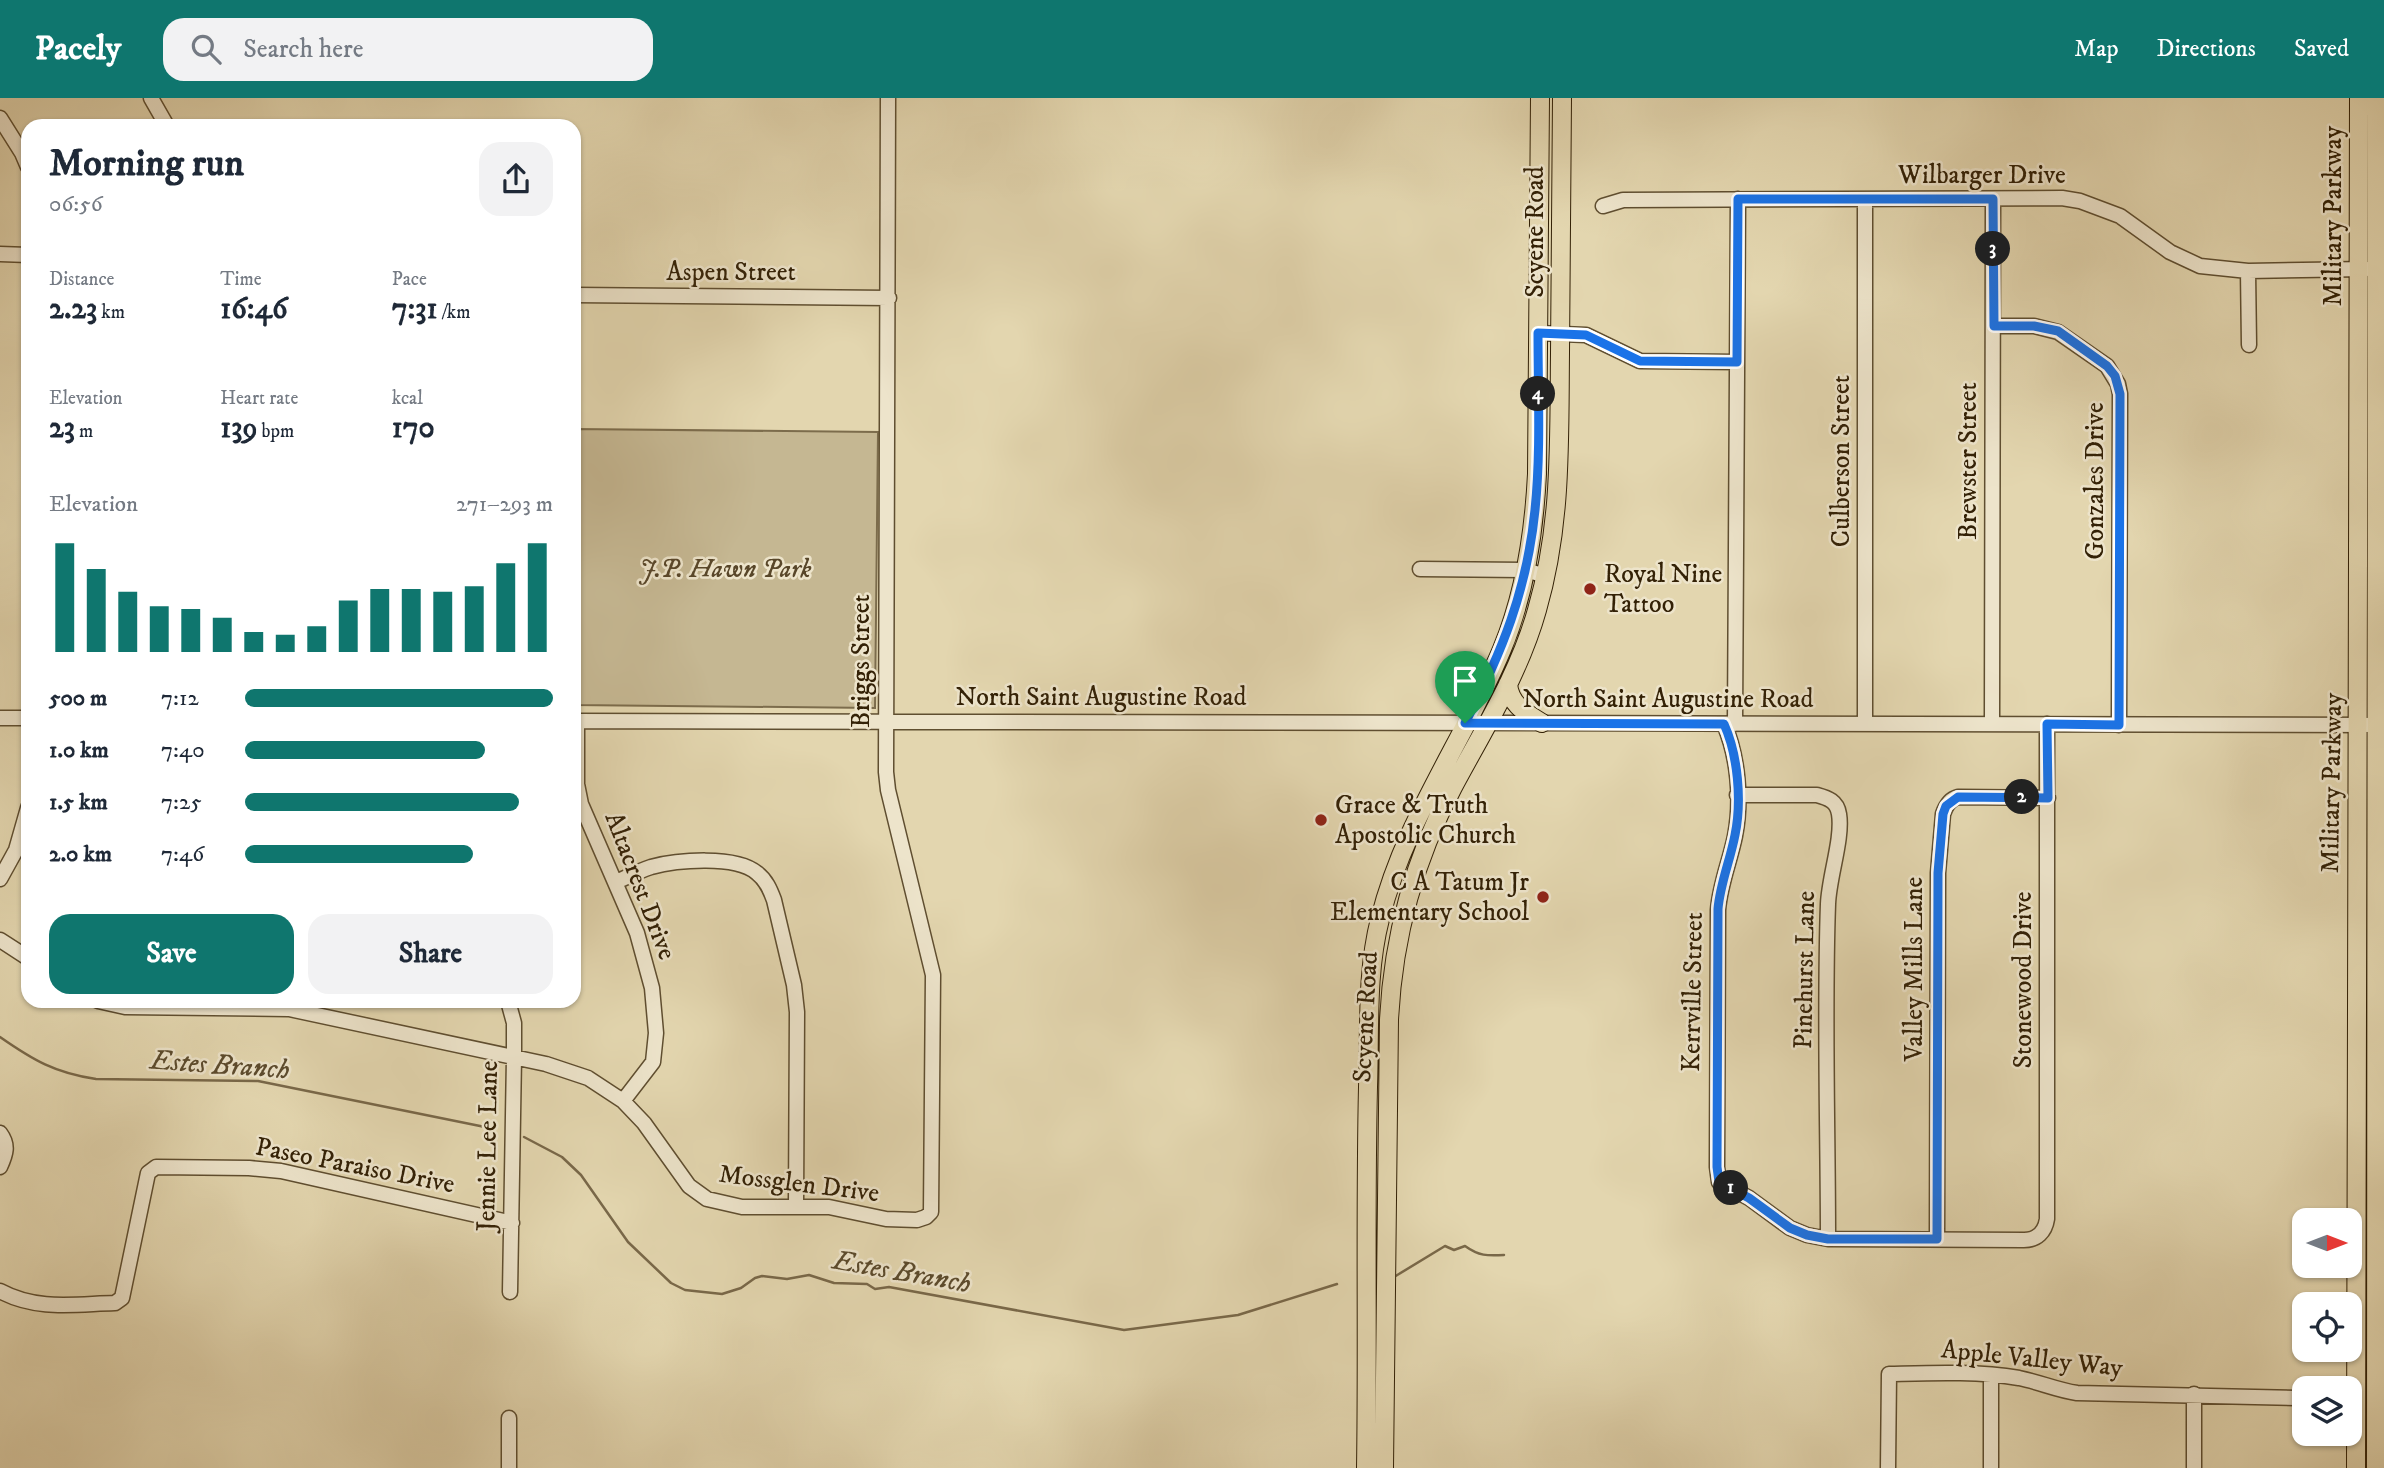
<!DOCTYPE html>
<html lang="en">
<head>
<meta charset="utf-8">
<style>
  :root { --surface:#fff; --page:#f2f2f3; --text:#1f2937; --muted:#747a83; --accent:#0f766e }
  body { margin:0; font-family:"IM FELL DW Pica",serif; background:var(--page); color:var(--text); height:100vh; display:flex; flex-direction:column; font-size:26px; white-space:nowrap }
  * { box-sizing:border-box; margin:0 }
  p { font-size:23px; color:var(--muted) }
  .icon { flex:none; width:38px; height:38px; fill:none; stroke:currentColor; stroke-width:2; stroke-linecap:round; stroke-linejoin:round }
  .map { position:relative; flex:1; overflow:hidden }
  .panel { position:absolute; left:21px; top:21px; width:560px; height:889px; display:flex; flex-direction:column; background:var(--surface); border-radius:21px; box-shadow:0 2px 5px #0004 }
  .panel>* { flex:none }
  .needle { width:46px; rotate:90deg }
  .tools { position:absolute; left:2292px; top:1110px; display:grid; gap:14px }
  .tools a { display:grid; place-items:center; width:70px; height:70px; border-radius:14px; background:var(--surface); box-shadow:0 2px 5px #0004; font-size:35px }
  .pin { position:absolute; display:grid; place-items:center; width:60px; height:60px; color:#fff; margin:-72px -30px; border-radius:50% 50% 50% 0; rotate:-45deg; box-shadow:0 0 7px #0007 }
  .pin .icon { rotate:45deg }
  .km { position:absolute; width:35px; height:35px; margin:-18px; border-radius:50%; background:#222; color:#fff; font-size:19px; line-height:35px; text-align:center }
  .round { display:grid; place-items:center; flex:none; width:74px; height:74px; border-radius:21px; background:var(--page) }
  .summary { display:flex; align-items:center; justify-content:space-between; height:119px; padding:0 28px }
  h1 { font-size:38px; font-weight:700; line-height:52px }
  .figures { display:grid; grid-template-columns:repeat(3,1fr); gap:10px; height:119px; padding:7px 28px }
  .figures div { display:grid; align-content:center }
  .figures b { font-size:30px; font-weight:700 }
  .figures small { font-size:19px; font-weight:400 }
  .figures p { font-size:19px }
  .chart { height:196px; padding:14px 28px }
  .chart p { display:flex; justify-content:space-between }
  .chart svg { width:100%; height:126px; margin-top:7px; stroke:var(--accent); stroke-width:6 }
  .action { display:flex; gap:14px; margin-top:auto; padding:14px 28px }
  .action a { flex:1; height:80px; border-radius:21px; background:var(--accent); color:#fff; font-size:28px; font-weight:700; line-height:80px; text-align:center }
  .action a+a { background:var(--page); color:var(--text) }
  ul { padding:0 28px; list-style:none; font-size:23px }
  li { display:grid; grid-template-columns:112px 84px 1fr; align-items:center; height:52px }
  li i { height:18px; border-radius:9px; background:var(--accent) }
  header { display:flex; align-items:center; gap:42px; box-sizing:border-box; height:98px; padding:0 35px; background:var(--accent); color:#fff }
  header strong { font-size:33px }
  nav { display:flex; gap:38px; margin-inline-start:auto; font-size:24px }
  .search { width:490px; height:63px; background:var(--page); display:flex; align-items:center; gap:18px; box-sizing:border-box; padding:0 24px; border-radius:21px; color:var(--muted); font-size:26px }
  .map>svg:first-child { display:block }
</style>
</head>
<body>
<header>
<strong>Pacely</strong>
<div class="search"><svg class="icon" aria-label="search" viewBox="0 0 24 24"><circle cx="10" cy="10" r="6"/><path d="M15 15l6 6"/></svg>Search here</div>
<nav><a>Map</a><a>Directions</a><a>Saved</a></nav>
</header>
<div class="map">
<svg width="2384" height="1370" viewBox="0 0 2384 1370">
  <rect width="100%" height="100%" fill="#e3d6af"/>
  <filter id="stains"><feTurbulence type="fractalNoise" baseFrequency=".00286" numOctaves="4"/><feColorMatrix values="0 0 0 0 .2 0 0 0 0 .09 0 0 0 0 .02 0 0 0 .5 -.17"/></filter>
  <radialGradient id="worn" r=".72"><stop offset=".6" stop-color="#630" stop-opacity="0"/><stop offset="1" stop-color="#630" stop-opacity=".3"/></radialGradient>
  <path fill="#c5b792" stroke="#7c6c4c" stroke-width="2" d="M574,331L878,334L875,610L574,607Z"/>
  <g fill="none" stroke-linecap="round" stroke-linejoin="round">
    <path stroke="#796849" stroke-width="2.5" d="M0,939C33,962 55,975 96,981L258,983L485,1029
      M524,1039L562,1059L581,1077L628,1144L671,1185L685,1192L722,1196L741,1190L755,1180L762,1178L787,1181L809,1177L834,1185L867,1186L875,1191L889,1189L1124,1232L1238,1217L1337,1186
      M1394,1179L1445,1148L1454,1152L1465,1148C1479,1158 1487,1158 1504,1157"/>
    <g stroke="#5f4e30" stroke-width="17">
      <path id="minor" d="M151,0L167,28
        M0,20L22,55L28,69
        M1603,108L1623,102L2062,100L2080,103L2120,118L2170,154L2200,168L2248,173L2367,171
        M0,156L28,157
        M2248,173L2249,247
        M574,197L889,200
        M1994,228H2034L2058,234L2107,268L2118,286L2120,296L2119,627
        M1538,235L1586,237L1640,263L1737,264
        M1420,471L1525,472L1546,478
        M0,620H28
        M574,623L2384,627
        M577,623V686L581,706L637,835L652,890L656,935L653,964L623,1003
        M1724,626C1738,658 1742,702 1735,738C1730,763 1720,786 1718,812L1717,1069L1719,1084L1749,1100L1790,1130L1807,1137L1828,1141L2024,1142C2037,1142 2045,1134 2047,1121V626
        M1735,626L1738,101
        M1865,626V101
        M1992,626L1993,101
        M1737,697H1817C1828,700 1837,703 1839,716C1843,740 1829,779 1828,806C1824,917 1828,1029 1828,1141
        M0,781L16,752L28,710
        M616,784C627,779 639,773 651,769C677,762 736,757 757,775C766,782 770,791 774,802L794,887L797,914L796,1108
        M0,842L28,860
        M98,903L125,909L289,911L546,966L588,980L623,1003L644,1025L689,1088L707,1101L742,1109H829L886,1121L917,1122L926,1119L931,1114L933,877L888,692L886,674L888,0
        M508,903L514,925V959L510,1194
        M0,1035C9,1047 6,1056 0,1069
        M1937,1141L1938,775L1943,716C1946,707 1950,701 1958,699L2048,700
        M0,1193C37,1213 75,1206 115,1205L122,1200L148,1075L156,1069L249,1070L281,1073L512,1125
        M509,1370V1320
        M1888,1370L1889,1276C1932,1275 1976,1273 2019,1280C2039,1284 2057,1292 2077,1295L2296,1300
        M1991,1370V1277
        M2194,1370V1296"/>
    </g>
    <g stroke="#332106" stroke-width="20">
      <path id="major" d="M1508,586C1510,607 1526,615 1542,625
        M1366,1370C1368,1243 1365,1116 1368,989C1370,933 1366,875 1380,821C1404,723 1464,643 1502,551C1525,496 1534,435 1537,376L1540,0
        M1384,1370L1389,922C1393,839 1414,762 1453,689C1484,631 1519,576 1537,512C1562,426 1559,343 1560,255C1560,170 1561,85 1562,0
        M2356,1370L2359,0
        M2376,1370L2377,0"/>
    </g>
    <use href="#minor" stroke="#ede4cb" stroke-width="14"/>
    <use href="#major" stroke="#e3d6af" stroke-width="18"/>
  </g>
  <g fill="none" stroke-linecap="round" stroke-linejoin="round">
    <g stroke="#fff" stroke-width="14">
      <path id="route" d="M1738,101H1993L1994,228H2034L2058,233L2107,268L2115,278L2120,296L2119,627L2047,626L2048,700L1958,699L1946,708L1943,716L1938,775L1937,1141H1828L1807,1137L1790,1130L1749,1100L1719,1084L1717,1069L1718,811C1720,786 1730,763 1735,737C1742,703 1738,657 1724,626L1465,625C1502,555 1527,492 1535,412C1541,354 1538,294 1538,235L1586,237L1640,263L1737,264Z"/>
    </g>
    <use href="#route" stroke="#1a73e8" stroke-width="9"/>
  </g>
  <g fill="#8f2418" stroke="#ede4cb" stroke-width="2.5">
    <circle cx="1590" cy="491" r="7"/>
    <circle cx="1321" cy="722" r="7"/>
    <circle cx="1543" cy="799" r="7"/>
  </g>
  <g text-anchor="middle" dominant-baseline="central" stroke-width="5" stroke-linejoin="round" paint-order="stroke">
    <g font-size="26" fill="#332106" stroke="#ede4cb">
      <text x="1982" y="77">Wilbarger Drive</text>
      <text transform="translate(2333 118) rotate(-90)">Military Parkway</text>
      <text transform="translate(1535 134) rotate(-90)">Scyene Road</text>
      <text x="731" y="174">Aspen Street</text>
      <text transform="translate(1841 363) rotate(-90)">Culberson Street</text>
      <text transform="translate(1968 363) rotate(-90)">Brewster Street</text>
      <text transform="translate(2095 383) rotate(-90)">Gonzales Drive</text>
      <text transform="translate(861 563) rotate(-90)">Briggs Street</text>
      <text x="1101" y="599">North Saint Augustine Road</text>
      <text x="1668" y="601">North Saint Augustine Road</text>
      <text transform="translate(2332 685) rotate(-89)">Military Parkway</text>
      <text transform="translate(640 788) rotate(69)">Altacrest Drive</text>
      <text transform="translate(1914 871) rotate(-90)">Valley Mills Lane</text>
      <text transform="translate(1805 872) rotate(-89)">Pinehurst Lane</text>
      <text transform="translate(2023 882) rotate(-90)">Stonewood Drive</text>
      <text transform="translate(1693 894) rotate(-89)">Kerrville Street</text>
      <text transform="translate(1366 919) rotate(-87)">Scyene Road</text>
      <text transform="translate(488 1048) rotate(-89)">Jennie Lee Lane</text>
      <text transform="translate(355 1068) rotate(11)">Paseo Paraiso Drive</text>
      <text transform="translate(799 1086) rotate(7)">Mossglen Drive</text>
      <text transform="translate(2032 1261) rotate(6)">Apple Valley Way</text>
    </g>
    <g font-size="26" font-style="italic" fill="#584629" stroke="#ede4cb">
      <text x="725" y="471">J.P. Hawn Park</text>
    </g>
    <g font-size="26" fill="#332106" stroke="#ede4cb" text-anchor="start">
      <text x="1604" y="476">Royal Nine<tspan x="1604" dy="30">Tattoo</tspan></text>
      <text x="1335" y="707">Grace &amp; Truth<tspan x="1335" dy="30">Apostolic Church</tspan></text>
      <text x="1529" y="784" text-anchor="end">C A Tatum Jr<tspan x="1529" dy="30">Elementary School</tspan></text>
    </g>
    <g font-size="28" font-style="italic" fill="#5c4b2d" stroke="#ede4cb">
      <text transform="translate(220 967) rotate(4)">Estes Branch</text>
      <text transform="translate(902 1174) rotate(10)">Estes Branch</text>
    </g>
  </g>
  <rect width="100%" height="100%" filter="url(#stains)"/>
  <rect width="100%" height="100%" fill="url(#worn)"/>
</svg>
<div class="tools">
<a><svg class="needle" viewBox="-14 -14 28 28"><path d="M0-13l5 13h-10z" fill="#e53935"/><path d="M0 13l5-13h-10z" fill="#747a83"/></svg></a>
<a><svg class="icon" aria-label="locate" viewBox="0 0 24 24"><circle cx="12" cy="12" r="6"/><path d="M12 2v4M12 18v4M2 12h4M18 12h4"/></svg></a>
<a><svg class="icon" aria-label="layers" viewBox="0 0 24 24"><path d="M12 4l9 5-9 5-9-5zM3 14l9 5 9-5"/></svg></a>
</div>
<div class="pin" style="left:1465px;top:625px;background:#1e9e55"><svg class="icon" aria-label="arrive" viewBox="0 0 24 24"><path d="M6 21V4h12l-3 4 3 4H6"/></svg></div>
<b class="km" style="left:1731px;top:1090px">1</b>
<b class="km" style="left:2022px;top:699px">2</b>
<b class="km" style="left:1993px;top:151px">3</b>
<b class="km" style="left:1538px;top:296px">4</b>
<section class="panel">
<div class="summary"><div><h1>Morning run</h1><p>06:56</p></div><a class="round"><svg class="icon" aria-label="share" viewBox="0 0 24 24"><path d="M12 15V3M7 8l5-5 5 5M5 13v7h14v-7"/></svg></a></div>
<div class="figures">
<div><p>Distance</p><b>2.23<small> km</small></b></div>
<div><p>Time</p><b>16:46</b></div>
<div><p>Pace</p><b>7:31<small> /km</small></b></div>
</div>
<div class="figures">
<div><p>Elevation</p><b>23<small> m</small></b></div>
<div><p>Heart rate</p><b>139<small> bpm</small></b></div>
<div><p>kcal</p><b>170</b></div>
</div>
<div class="chart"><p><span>Elevation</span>271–293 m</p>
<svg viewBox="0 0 160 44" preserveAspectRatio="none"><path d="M5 44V6M15 44V15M25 44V23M35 44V28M45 44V29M55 44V32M65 44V37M75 44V38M85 44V35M95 44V26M105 44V22M115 44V22M125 44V23M135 44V21M145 44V13M155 44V6"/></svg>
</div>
<ul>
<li><b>500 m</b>7:12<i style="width:100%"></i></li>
<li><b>1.0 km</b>7:40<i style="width:78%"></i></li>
<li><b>1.5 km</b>7:25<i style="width:89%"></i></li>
<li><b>2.0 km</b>7:46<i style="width:74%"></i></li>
</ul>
<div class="action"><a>Save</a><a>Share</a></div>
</section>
</div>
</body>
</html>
